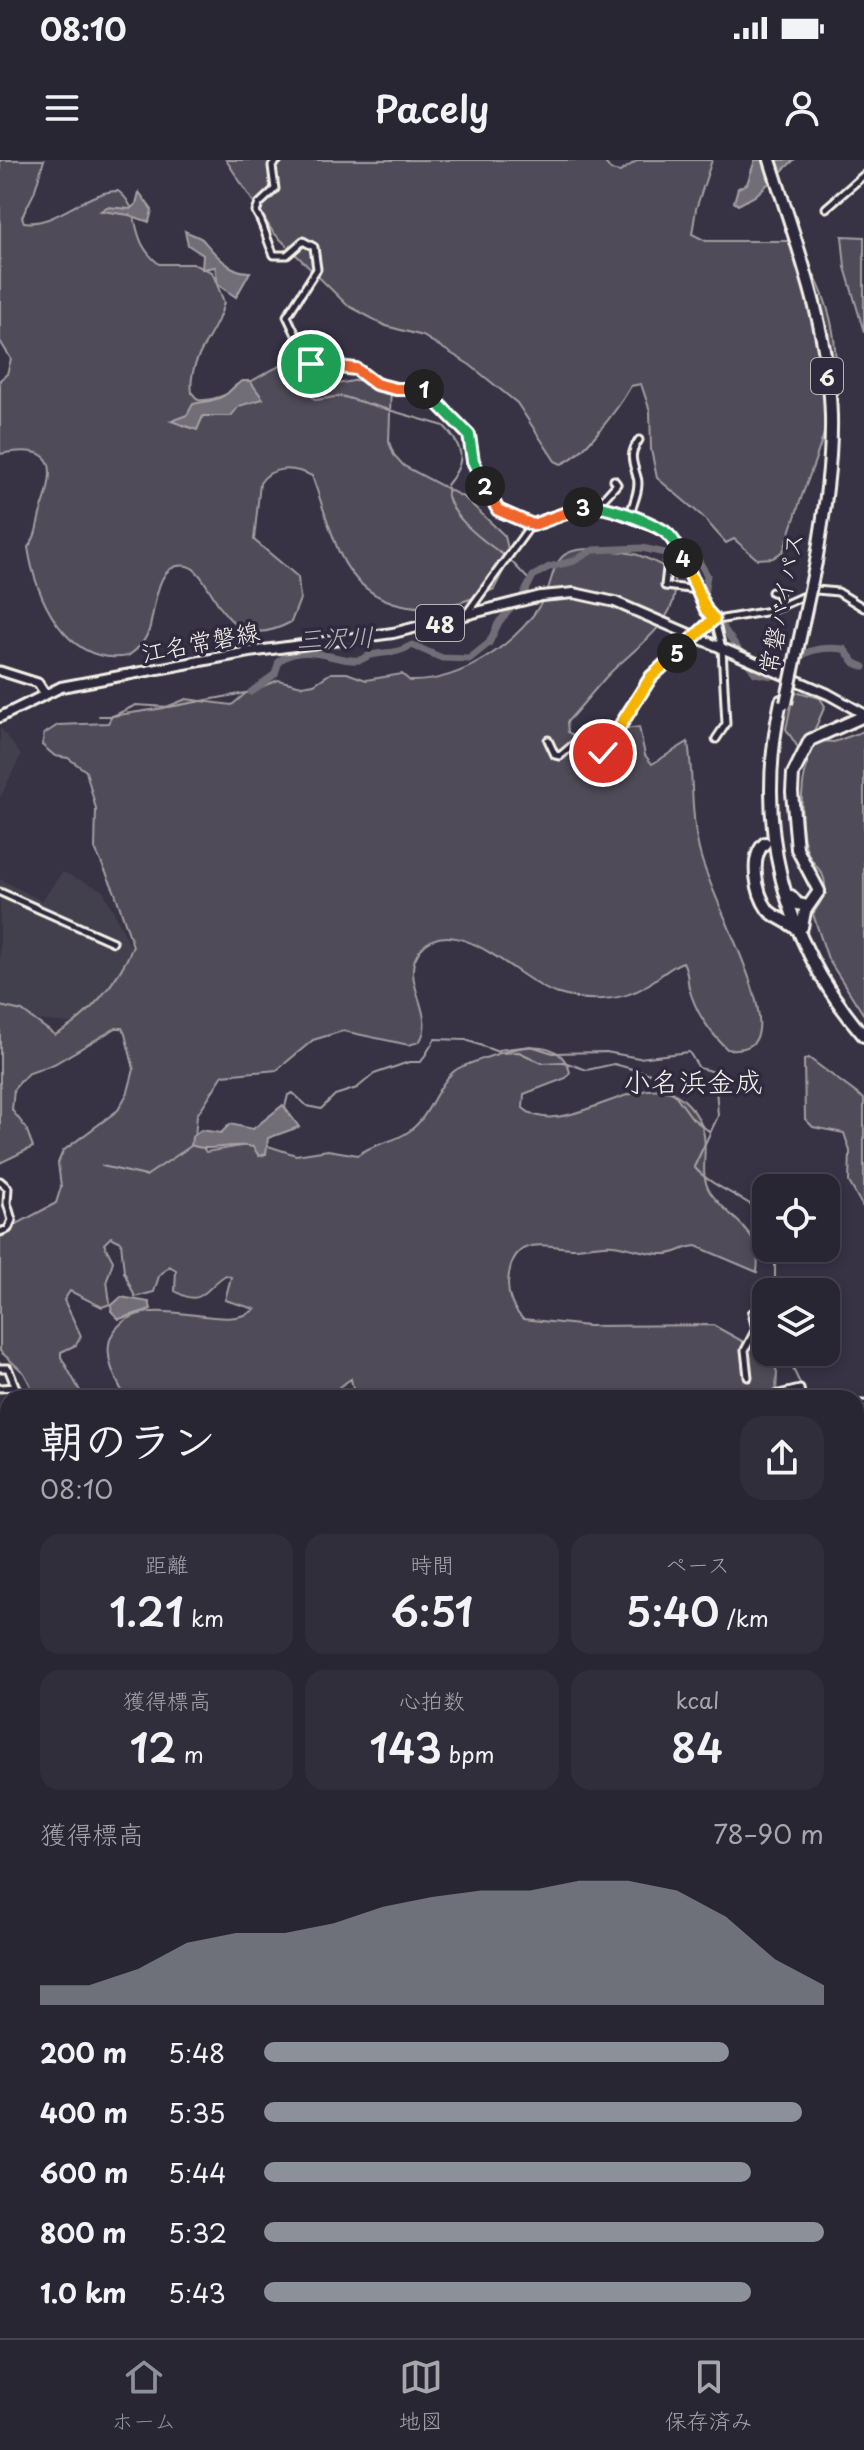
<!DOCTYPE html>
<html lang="ja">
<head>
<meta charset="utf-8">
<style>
  :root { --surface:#292633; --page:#312e3b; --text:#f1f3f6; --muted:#a5a5ac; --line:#45434e; --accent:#8c9099 }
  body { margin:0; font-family:"Playpen Sans","Klee One",sans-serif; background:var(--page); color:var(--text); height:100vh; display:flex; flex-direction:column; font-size:30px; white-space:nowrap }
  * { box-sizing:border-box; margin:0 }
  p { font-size:26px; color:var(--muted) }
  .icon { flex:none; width:44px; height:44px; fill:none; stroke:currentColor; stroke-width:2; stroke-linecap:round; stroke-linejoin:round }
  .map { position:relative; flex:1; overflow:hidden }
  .details { position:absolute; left:0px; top:1230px; width:864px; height:948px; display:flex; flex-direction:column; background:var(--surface); border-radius:24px 24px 0 0; box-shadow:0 4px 12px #0003,0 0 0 2px var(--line) }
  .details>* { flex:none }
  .fabs { position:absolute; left:752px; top:1014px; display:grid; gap:16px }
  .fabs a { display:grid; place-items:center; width:88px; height:88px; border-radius:16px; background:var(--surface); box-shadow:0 4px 12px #0003,0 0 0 2px var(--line); font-size:40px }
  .pin { position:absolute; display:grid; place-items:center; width:68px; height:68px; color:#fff; margin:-34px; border:4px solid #fff; border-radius:50%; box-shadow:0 2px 8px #0007 }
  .km { position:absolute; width:40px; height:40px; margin:-20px; border-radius:50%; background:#222; color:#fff; font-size:22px; line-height:40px; text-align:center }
  .round { display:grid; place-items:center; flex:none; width:84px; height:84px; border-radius:24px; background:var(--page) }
  .summary { display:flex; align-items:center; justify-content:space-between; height:136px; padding:0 40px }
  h1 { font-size:44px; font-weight:600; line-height:60px }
  .figures { display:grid; grid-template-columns:repeat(3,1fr); gap:12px; height:136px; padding:8px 40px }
  .figures div { display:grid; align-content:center; border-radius:20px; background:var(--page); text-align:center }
  .figures b { font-size:40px; font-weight:600 }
  .figures small { font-size:22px; font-weight:400 }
  .figures p { font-size:22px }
  .chart { height:224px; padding:16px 40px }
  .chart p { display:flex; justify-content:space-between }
  .chart svg { width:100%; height:144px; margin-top:8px; fill:var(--accent); opacity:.7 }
  ul { padding:0 40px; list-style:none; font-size:26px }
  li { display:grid; grid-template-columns:128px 96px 1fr; align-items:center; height:60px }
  li i { height:20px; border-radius:10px; background:var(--accent) }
  .status { display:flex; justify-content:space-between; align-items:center; height:56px; padding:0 40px; background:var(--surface); direction:ltr }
  .status svg { height:22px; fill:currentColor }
  header { display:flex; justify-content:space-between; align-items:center; height:104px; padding:0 40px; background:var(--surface); font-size:36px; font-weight:600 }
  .tabs { display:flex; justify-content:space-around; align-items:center; height:112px; border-top:2px solid var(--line); background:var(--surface); font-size:22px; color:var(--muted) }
  .tabs a { display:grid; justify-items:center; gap:4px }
  .tabs .selected { color:var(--accent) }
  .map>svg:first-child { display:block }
</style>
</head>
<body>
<div class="status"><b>08:10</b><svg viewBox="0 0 49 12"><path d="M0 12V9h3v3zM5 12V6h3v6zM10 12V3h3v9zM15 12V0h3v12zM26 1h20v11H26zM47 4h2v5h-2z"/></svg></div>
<header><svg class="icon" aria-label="menu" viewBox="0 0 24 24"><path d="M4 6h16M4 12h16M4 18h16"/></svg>Pacely<svg class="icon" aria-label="person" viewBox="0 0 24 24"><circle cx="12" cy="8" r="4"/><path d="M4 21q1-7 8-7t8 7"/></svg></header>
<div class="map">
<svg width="864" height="2178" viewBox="0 0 864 2178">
  <rect width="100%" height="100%" fill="#373244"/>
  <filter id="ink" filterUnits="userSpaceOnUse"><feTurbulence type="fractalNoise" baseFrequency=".0125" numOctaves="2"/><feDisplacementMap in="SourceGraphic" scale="16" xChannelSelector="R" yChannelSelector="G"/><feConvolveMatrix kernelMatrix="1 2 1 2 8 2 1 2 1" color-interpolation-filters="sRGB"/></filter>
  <g filter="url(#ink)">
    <path fill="#433f4e" d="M0,567L21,595L0,638Z
      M62,712L103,730L132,789L91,865L0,857V719L42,741Z
      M0,1703L8,1711V1750L0,1759Z"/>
    <path fill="#504b59" stroke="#a29ea0" stroke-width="2" d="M0,0H44L34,33L22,57L24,62C56,67 85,31 118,31C144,50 126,78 159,104H193L212,112L224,142C217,176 187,197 192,233L198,240C230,243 264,207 298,200L333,224C353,224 375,210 391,225L389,282L394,295L404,306L465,338L505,376L510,398L494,429C438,458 368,457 339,392C329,368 321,341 312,316C294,307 272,305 260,323L254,380L298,417L300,439L291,462C220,501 215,412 187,406C153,400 156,454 148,473C143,484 137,490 128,496C66,507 35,437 28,387C37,378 37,363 41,351C57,308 57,282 0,294V220L7,214L11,199L0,181Z
      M226,0H603L611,10L620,12L638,0H712L696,49L692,74L706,81H791C804,87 807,103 814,115C854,194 832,257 803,333C796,352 791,373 783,391L773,398L757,399L734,379L726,383L702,356L657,318L651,290L650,251L641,224L631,226C619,247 583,297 561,304L555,301L517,243L470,205L423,176L386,166L347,145L273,72Z
      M842,76L864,77V172L845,107Z
      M596,389C636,393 637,392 672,411C689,457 633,488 608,515C594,530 581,547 567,562L568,572L574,576L639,567L645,595L652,604L688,582C694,620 690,659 701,697C714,742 764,831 759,870C757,888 742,890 727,889C709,871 696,853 689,828C687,818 688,811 683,802C673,805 659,817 649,824C622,843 585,842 555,833C522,823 455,748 421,789C396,818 439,855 419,882L409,885L343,871L313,880L277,910L223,915L197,955L195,977L206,992L259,983L296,995L328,990L358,995C373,983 393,983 408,972C430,957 434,930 452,913C459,906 465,906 474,902C503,892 557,868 570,912L566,918L524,934L523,948C556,979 624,923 663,930C674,932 682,937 689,945C719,979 694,1006 710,1032C730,1061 763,1068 757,1112L696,1086C682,1087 676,1095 662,1094C645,1094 630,1087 613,1085C600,1083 585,1089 571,1088C543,1086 515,1076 509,1114C506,1131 511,1147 523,1159L588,1166L713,1165L771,1197L777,1212L776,1235L773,1238H355L351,1219L339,1227L336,1238H126C116,1221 101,1193 113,1173C144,1125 224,1177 255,1149L225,1140L231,1117L226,1115C205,1127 203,1149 175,1131L176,1110L169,1106L159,1116L154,1132L135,1137L124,1112L121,1082L111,1077L104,1084L113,1101L107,1120L110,1144L102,1147L70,1131L64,1140L81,1176L76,1185L61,1192V1197L84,1238H37L24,1213L0,1191V1073L56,1043L61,1027L58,1003L63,991L118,950L128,932L134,909L125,874L122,868H116L54,904L27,914L14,929L12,950L26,968L33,987L0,1003V846L22,851L55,875C87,859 119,820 133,786L114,730L95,689L96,649L86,611L68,598L55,596L42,585L44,574L58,565L108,563L112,556L164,548L186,539L232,545L246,533L278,520L302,526L314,524L331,513H347L366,520L402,514L410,521C461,522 516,485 542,442C551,429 551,408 562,397C570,389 585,389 596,389Z
      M799,532L820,538L825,546L814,571L820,581L834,582L864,571V855L828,799L813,754C819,744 826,736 825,725C825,712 815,707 810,697C798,675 800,625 808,603L786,569L793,535Z
      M809,898L864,939V1049L849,1022L850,991L844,973L813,967L805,959L804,900Z
      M856,1917L864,1920V2178H648L652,2170H856Z"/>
    <path fill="#726e77" stroke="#a6a2a4" stroke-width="2" d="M755,0H794L755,36L738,45L734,42L738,28L747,24Z
      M139,32L152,50L149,62L129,55L101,51L107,47L130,49L136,44Z
      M185,71C190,74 199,76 203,80C215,94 230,113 250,112L236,137L218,125L215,107L202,109L203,95L188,85Z
      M243,221H250L263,239L239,246L231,256H203L197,270L171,261L187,255L193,244C205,241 212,242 223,236C230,233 233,225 243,221Z
      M283,945L299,967L268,978L266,994L259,996L253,987C233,982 209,993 191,985L192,977L201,970L221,973L230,964L253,969Z
      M121,1137L149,1142L151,1149L119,1159L111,1151L112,1145Z"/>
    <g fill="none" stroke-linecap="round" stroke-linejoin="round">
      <path stroke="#a6a2a4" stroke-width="2" d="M300,226L316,240L341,236L444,266C465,289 466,302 447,325C444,354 485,382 505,396
        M510,400L531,422
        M99,556H113L136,545L169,547L251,532
        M498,890L531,886L553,893L606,892L639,898L689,892L699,908L715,912L718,956L694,1007C714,1029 743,1036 766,1055
        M285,947L288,935L293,933L307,946L321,949L335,935L357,928L374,914L409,902H421L435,879L466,880L501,893L519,892L542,903L564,902L587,910L614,904L651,914L668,925L692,958L710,972
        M102,1006L146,1016L191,986
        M775,1088V1132
        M785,1192L807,1238
        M0,1832L8,1833
        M543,2170L544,2178
        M0,2176L8,2166"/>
      <path stroke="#726e77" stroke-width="4" d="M350,2170V2178"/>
      <path stroke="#726e77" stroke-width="7" d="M251,532L275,514L279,501C304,481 338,503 359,500C363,500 366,496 371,495C390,491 394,495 412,485L442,498L469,499L489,483L499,462L524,434L533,416L549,407L574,401L593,390L642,388L665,393L693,391L707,415L704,435L710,449L755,513L773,516C801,496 807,485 844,489L855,503L864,507
        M856,1515L864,1510
        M470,2178L473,2170"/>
      <g stroke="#f4f1e8" stroke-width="11">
        <path id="street" d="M278,0L272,6L275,29L259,44L256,52C265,66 266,79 274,95H287L303,81L314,87L317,109L287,156L308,200L325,207L356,209L376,224L396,229L415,227L430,233L469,275L473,301L494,346L533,365
          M826,48L864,15
          M598,345L617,324L614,320
          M629,357C632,346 641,328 637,317C633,302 628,295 639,280
          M680,393L668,400L665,426L698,430
          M772,432L778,433L780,447
          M465,456L528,369L551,356L595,344L666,373L690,411L708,454L717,460L770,451L817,430L838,432L864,448
          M715,460L722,488L726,564L716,579
          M548,580L555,595L560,596L580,579L603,593L651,517L714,459
          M0,732L113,782
          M0,1021L8,1028L7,1043L12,1060L8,1069L0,1072
          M0,1208H8L20,1238
          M748,1217L745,1190L756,1169L752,1153L766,1142
          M0,1228L16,1227
          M766,1237L800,1229L802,1238
          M856,1244H864
          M0,1255H8
          M0,1281H8
          M856,1331L864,1332
          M0,1333L4,1359
          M856,1355L864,1346
          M0,1359H8
          M856,1424V1396L864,1384
          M0,1454H8
          M0,1529H8
          M856,1530L864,1525
          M0,1588H8
          M0,1606H8
          M856,1611L864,1647
          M1,1622H8
          M0,1654H8
          M0,1666L8,1665
          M856,1671H864
          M0,1692L8,1701
          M856,1754H864
          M8,1756L2,1765L3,1787L8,1791
          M856,1767L864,1768
          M856,1789H864
          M8,1806L2,1817L8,1816
          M856,1810H864
          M856,1822L864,1823
          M856,1890H864
          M856,1912L864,1913
          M0,1947L6,1918
          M3,1992L8,1967
          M2,2150L8,2118
          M0,2169L8,2151
          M165,2170L166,2178
          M223,2170L224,2178
          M423,2170V2176L459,2173L509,2178
          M45,2173L59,2176
          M179,2178L196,2177L195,2170
          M262,2178L282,2177
          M328,2178L394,2176
          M575,2178L578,2170"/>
      </g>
      <g stroke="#f4f1e8" stroke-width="13">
        <path id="secondary" d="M0,511L38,523L45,534
          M856,1687H864"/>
      </g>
      <g stroke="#f4f1e8" stroke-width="14">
        <path id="primary" d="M0,557L61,527L249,492L393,473L541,436L574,433L615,442L828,534L864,554
          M0,1865L8,1866
          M0,1871L8,1873
          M314,2170L317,2178
          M321,2170L324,2178"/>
      </g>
      <g stroke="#f4f1e8" stroke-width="16">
        <path id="highway" d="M770,0C796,83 829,168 831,256C832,305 824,353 816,402
          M781,541C754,664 782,781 864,876
          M765,683C749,697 756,733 768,750C774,757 787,761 795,768
          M791,736L798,744L807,746
          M802,767L805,751L819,731L797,689L792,632L793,614L810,580L864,556
          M856,1468L864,1460
          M400,2178L402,2170
          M411,2178L413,2170"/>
      </g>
      <use href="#street" stroke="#2f2a3d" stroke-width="5"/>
      <use href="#secondary" stroke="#2f2a3d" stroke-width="7"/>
      <use href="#primary" stroke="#2f2a3d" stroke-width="8"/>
      <use href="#highway" stroke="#2f2a3d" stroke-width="10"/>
      <g stroke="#f4f1e8" stroke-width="16" stroke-linecap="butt">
        <path id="highway-bridge" d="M786,543L816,402"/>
      </g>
      <use href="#highway-bridge" stroke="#2f2a3d" stroke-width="10"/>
    </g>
  </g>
  <g fill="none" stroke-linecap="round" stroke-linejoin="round" filter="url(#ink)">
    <g stroke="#fff" stroke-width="16">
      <path id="split-1" d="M311,204L356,209L376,224L396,229H424"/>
    </g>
    <g stroke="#fff" stroke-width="16">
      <path id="split-2" d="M424,229L469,275L473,301L485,326"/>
    </g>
    <g stroke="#fff" stroke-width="16">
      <path id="split-3" d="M485,326L498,350L533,365L583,347"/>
    </g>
    <g stroke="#fff" stroke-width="16">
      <path id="split-4" d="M583,347C600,342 648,361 664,371C674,378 677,388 683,398"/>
    </g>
    <g stroke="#fff" stroke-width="16">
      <path id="split-5" d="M677,493L714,459L706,450L683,398"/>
    </g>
    <g stroke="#fff" stroke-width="16">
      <path id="split-6" d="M603,593L651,517L677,493"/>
    </g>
    <use href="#split-1" stroke="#f0652b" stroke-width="10"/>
    <use href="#split-2" stroke="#22a559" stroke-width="10"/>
    <use href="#split-3" stroke="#f0652b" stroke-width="10"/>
    <use href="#split-4" stroke="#22a559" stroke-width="10"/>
    <use href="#split-5" stroke="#f5b400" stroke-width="10"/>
    <use href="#split-6" stroke="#f5b400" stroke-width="10"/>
  </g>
  <g text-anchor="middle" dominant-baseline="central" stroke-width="7" stroke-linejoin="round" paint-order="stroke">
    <g fill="#2f2a3d" stroke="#b9b5b5" stroke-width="2">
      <rect x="811" y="198" width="32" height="36" rx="6"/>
      <rect x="416" y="445" width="48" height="36" rx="6"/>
    </g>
    <g font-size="22" font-weight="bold" fill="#f4f1e8">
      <text x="827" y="216">6</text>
      <text x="440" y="463">48</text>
    </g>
    <g font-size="24" fill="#f4f1e8" stroke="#2f2a3d">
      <text transform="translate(780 443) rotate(-79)">常磐バイパス</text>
      <text transform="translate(200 481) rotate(-11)">江名常磐線</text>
    </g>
    <g font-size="26" font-style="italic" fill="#bab6b5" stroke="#2f2a3d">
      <text transform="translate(335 477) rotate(-2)">三沢川</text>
    </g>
    <g font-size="28" fill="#f4f1e8" stroke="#2f2a3d">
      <text x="693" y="920">小名浜金成</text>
    </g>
  </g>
</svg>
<div class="fabs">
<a><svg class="icon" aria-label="locate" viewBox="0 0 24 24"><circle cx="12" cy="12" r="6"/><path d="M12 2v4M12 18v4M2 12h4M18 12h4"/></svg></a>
<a><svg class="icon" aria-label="layers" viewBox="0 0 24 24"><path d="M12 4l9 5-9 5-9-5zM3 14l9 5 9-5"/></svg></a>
</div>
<div class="pin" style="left:311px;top:204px;background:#1e9e55"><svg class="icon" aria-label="arrive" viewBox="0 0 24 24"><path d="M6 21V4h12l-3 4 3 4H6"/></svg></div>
<div class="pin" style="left:603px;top:593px;background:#d93025"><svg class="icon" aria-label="check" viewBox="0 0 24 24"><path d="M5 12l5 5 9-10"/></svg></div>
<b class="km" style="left:424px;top:229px">1</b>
<b class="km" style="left:485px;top:326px">2</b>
<b class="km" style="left:583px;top:347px">3</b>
<b class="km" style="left:683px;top:398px">4</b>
<b class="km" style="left:677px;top:493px">5</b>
<section class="details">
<div class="summary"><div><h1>朝のラン</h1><p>08:10</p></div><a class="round"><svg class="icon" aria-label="share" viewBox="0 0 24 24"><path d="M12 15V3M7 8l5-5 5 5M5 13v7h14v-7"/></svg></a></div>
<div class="figures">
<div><p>距離</p><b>1.21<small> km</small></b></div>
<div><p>時間</p><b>6:51</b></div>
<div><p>ペース</p><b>5:40<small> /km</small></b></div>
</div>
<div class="figures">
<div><p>獲得標高</p><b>12<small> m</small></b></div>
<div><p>心拍数</p><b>143<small> bpm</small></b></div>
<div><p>kcal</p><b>84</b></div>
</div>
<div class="chart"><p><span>獲得標高</span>78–90 m</p>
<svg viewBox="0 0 160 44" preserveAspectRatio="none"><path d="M0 44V38L10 38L20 33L30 25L40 22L50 22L60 19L70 14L80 11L90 9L100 9L110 6L120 6L130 9L140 17L150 30L160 38V44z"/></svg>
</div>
<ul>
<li><b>200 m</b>5:48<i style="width:83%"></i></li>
<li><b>400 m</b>5:35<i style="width:96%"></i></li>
<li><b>600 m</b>5:44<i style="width:87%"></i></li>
<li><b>800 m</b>5:32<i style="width:100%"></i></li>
<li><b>1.0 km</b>5:43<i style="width:87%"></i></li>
</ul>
</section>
</div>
<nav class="tabs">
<a class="selected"><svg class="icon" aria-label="home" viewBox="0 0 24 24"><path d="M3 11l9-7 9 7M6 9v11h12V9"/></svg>ホーム</a>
<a><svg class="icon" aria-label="map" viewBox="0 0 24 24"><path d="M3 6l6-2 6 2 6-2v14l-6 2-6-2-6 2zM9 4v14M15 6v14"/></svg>地図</a>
<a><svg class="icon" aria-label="saved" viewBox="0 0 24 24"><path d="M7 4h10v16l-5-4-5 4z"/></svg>保存済み</a>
</nav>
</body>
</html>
